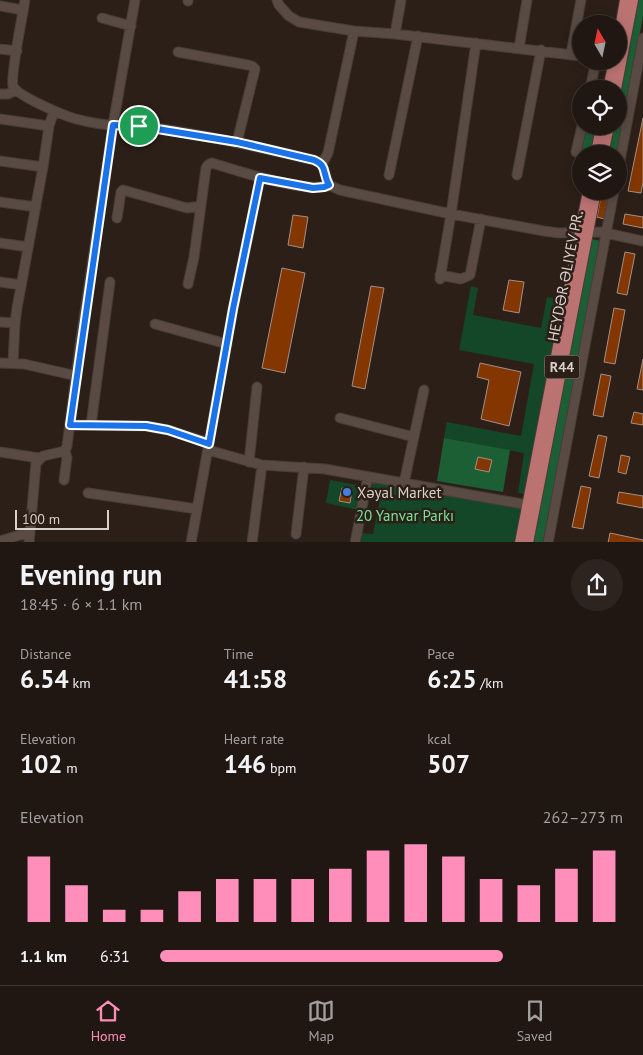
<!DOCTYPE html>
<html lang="en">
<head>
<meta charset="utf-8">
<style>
  :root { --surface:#211712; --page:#2d2420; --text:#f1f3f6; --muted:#a29f9f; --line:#3e3632; --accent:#ff8ebb }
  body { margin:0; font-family:"PT Sans",sans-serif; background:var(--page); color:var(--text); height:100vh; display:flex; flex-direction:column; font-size:19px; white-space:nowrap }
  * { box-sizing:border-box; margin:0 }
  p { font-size:16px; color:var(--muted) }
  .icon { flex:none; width:28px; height:28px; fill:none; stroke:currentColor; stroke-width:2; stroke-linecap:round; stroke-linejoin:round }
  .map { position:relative; height:542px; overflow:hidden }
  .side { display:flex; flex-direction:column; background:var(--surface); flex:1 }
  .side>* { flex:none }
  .needle { width:32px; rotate:351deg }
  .fabs { position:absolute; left:572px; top:15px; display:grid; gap:10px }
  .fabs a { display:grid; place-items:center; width:55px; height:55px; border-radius:50%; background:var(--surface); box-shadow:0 2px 12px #0003,0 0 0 1px var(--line); font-size:25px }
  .scale { position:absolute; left:15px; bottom:12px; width:94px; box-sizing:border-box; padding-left:5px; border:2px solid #d9cfcb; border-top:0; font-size:14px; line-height:18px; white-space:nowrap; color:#d9cfcb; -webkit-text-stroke:4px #2c1f18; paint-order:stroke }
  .pin { position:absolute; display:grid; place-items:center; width:42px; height:42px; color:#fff; margin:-21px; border:2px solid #fff; border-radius:50%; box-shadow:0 1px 5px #0007 }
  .round { display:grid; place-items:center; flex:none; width:52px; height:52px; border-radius:26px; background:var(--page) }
  .summary { display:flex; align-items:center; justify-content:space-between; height:85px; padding:0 20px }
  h1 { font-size:28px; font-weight:700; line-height:38px }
  .stats { display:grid; grid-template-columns:repeat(3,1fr); gap:8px; height:85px; padding:5px 20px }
  .stats div { display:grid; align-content:center }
  .stats b { font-size:25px; font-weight:700 }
  .stats small { font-size:14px; font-weight:400 }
  .stats p { font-size:14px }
  .chart { height:140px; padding:10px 20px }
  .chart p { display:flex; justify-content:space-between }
  .chart svg { width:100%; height:90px; margin-top:5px; stroke:var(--accent); stroke-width:6 }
  ul { padding:0 20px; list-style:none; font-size:16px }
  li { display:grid; grid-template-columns:80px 60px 1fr; align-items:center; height:38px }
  li i { height:12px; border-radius:6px; background:var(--accent) }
  .menu { display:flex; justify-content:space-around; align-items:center; height:70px; border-top:1px solid var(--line); background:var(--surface); font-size:14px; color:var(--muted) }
  .menu a { display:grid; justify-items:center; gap:2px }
  .menu .current { color:var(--accent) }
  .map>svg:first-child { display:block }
</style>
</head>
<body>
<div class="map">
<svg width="643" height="543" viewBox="0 0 643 543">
  <rect width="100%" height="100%" fill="#2c1f18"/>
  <path fill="#144727" d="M471,286L478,288L473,315L541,328L547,297L562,299L525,494L518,493L524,453L444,438L447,422L521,436L534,364L459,350Z
    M330,480L363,486L358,510L326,503Z
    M373,481L522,508L516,542L361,543L362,533L373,534L380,500L371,497Z"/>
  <path fill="#1c5f35" d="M636,0H643V16L618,154H608L613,126H619V94Z
    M587,126H596L590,154H581V175L576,178Z
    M591,239L602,241L543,542L532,543Z
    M444,438L510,450L503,492L437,481Z"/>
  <path fill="#833600" stroke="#a29088" d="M643,118V182L641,193L628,191Z
    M601,196L608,197L604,219L597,217Z
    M625,214L643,217V228L623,224Z
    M293,215L308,217L303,248L288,245Z
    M625,252L635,254L627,295L617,293Z
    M282,268L305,273L285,373L262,368Z
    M509,280L524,282L519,313L503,310Z
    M371,286L384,288L365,389L352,386Z
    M614,308L625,310L615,364L604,362Z
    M643,359V390L637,389Z
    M480,363L521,372L509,426L481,419L489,380L477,377Z
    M601,374L611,376L603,417L593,415Z
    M634,412L643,414V425L631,423Z
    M598,435L607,437L599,478L589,476Z
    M621,455L630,457L626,474L618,472Z
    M478,457L492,460L489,472L475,469Z
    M581,486L591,488L583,529L572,527Z
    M342,488L352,490L350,503L339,501Z
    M619,492L643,496V508L617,503Z
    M610,533L643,540V543H608Z"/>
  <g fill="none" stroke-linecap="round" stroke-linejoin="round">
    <g stroke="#473c38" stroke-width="11">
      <path id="minor" d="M25,0C23,13 10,77 13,86C17,96 65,116 76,119C88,122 101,125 113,125C122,126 131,125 140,126C198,133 257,147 314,160L322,164L329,185L340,190L451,214L544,231L559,233L601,232L643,241
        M277,0L279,5L289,16L299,22L354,31L395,34L581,56
        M188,1V0
        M0,6L23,10
        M102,18L131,26
        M395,34L401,0
        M519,48L527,0
        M0,49L17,51
        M178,52L248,65L252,66L255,69L237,142
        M571,54L581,0
        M590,89L596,61
        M0,94H8L16,90
        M0,119L49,126
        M576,152L582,126
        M0,161L43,167
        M322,164L328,153L354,31
        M619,166L643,38
        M389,175L418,36
        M517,175L541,50
        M0,202L36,207
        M117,218L121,192L123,190L187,208L201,206
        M0,243L28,247
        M440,275L461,279L470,275L481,219
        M440,279L451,214L476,43
        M0,282L21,285
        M188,284L194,257L206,168L208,165L212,163C235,170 309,195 329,185
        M0,322L15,323
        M155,324L227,344
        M0,363L24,364L77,376
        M13,363L15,323L17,308L43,167L49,126L54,111
        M340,418L414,437
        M70,425L146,426L168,430L209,443
        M91,425L110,282
        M208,450L262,465L325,469L528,505
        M0,452L39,458
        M249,462L257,387
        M64,480L67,458L65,451
        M404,483L424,390
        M88,493L197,509
        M296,534L304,467
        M0,541L20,535L30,534
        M29,543L36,463L43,456L65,451L67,446L80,345L113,125L135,0
        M191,543L233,309L260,178
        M252,543L262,465
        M355,543L368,477
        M548,543L614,191"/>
    </g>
    <g stroke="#473c38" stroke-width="12">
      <path id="major" d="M619,35L625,0
        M608,89L614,61
        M616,89L633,0
        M596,154L601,126
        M603,154L609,126
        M520,543L588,191
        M528,543L596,191"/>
    </g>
    <use href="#minor" stroke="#594a43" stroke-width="9"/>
    <use href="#major" stroke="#bb7372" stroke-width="10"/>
  </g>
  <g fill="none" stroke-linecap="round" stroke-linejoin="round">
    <g stroke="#fff" stroke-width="10">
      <path id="route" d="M113,125L139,126L237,142L314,160C328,166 322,173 329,185L324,187L313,188L260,178L233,309L209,444L168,430L146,426L70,425Z"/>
    </g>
    <use href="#route" stroke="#1a73e8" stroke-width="6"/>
  </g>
  <circle fill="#3f7fe0" stroke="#2c1f18" stroke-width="2" cx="347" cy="492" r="5"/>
  <g text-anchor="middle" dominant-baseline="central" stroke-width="5" stroke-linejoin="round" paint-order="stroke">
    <rect fill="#2c1f18" stroke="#a59a95" stroke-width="1" x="544.5" y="355.5" width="35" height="23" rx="4"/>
    <g font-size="14" font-weight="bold" fill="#d9cfcb">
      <text x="562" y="367">R44</text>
    </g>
    <g font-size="15" fill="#d9cfcb" stroke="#2c1f18">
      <text transform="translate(565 276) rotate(-79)">HEYDƏR ƏLIYEV PR.</text>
    </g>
    <g font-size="15" fill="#d9cfcb" stroke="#2c1f18" text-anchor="start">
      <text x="357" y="492">Xəyal Market</text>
    </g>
    <g font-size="15" fill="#74e598" stroke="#2c1f18">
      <text x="405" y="515">20 Yanvar Parkı</text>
    </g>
  </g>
</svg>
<div class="fabs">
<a><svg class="needle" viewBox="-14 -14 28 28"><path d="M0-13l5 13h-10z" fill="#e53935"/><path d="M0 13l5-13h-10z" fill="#a29f9f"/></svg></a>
<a><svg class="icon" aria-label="locate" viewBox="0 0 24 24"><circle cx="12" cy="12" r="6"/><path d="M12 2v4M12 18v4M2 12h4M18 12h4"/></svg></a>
<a><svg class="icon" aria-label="layers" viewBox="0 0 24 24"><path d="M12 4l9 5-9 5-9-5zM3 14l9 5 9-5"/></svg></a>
</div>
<div class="scale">100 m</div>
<div class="pin" style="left:139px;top:126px;background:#1e9e55"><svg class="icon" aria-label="arrive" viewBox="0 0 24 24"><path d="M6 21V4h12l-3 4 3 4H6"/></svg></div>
</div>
<section class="side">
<div class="summary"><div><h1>Evening run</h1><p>18:45 · 6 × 1.1 km</p></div><a class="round"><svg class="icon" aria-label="share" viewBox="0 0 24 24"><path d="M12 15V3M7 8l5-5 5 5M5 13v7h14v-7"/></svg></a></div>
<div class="stats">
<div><p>Distance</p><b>6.54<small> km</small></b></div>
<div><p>Time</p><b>41:58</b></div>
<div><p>Pace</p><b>6:25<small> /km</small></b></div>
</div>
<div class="stats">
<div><p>Elevation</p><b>102<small> m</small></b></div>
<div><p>Heart rate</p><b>146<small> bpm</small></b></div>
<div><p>kcal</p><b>507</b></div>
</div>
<div class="chart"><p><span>Elevation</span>262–273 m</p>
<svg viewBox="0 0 160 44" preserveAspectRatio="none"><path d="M5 44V12M15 44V26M25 44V38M35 44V38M45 44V29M55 44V23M65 44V23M75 44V23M85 44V18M95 44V9M105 44V6M115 44V12M125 44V23M135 44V26M145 44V18M155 44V9"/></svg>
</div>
<ul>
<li><b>1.1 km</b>6:31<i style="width:74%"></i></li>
</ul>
</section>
<nav class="menu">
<a class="current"><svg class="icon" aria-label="home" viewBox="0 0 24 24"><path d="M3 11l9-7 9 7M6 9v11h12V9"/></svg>Home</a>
<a><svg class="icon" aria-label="map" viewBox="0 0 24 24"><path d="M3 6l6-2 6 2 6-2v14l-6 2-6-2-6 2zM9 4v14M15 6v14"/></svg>Map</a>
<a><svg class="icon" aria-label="saved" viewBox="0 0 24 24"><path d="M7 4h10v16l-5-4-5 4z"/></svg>Saved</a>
</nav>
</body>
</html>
